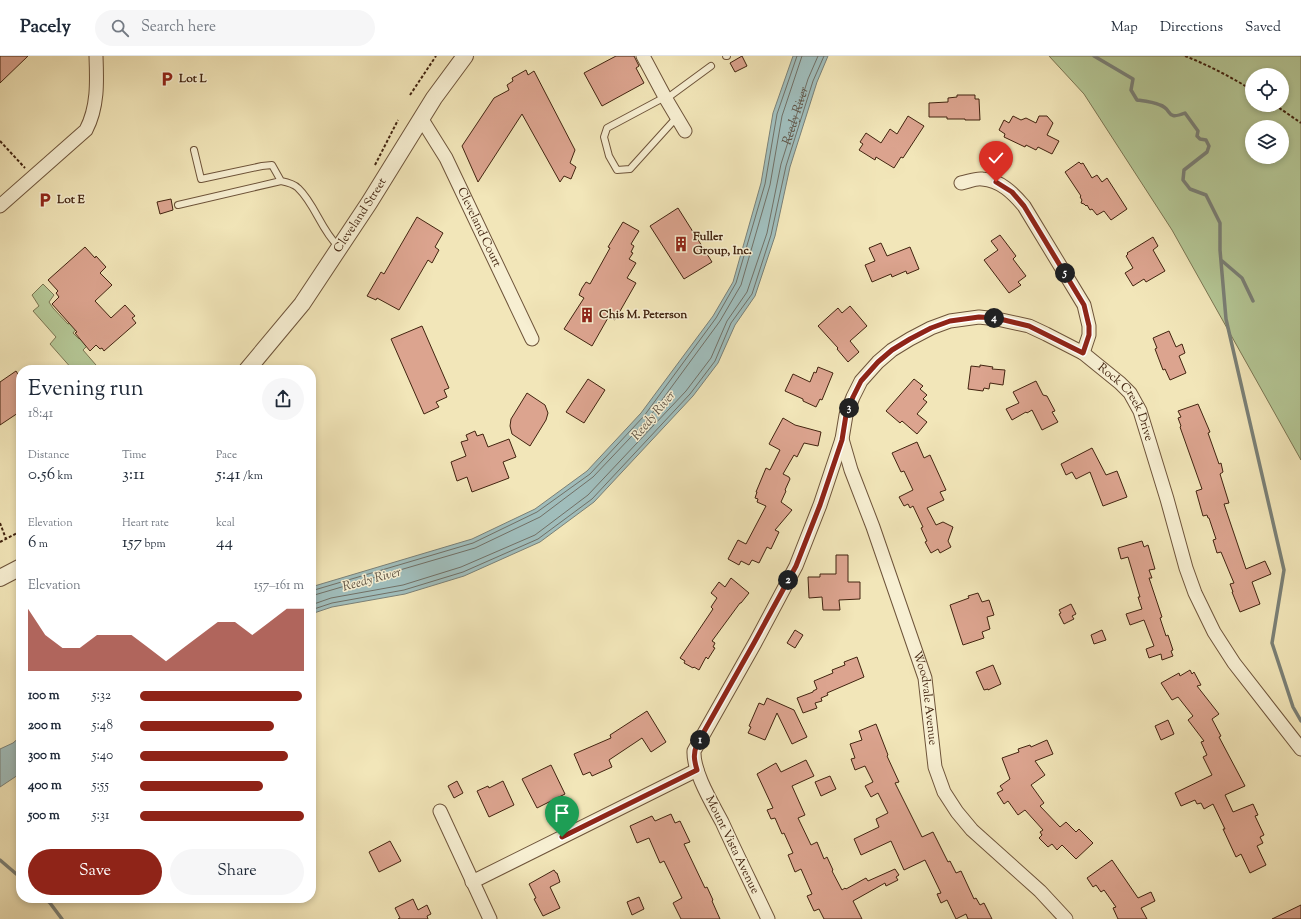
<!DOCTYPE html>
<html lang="en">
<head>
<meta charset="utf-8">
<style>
  :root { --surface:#fff; --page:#f6f6f7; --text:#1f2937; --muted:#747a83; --line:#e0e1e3; --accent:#8f2418 }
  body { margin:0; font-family:"Sorts Mill Goudy",serif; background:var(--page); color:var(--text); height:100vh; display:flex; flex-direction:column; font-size:15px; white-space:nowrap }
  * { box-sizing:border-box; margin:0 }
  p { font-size:13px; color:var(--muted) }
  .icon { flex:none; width:22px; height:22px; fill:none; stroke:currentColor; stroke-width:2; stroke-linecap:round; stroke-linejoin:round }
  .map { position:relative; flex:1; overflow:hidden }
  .details { position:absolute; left:16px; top:309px; width:300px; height:538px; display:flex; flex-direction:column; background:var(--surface); border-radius:16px; box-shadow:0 2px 6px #0003 }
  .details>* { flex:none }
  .buttons { position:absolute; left:1245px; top:12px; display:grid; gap:8px }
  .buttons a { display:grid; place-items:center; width:44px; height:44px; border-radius:50%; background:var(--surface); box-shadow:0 2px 6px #0003; font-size:20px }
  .pin { position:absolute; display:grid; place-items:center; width:34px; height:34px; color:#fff; margin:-41px -17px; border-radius:50% 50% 50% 0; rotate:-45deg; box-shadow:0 0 4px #0007 }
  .pin .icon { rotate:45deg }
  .km { position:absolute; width:20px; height:20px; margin:-10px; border-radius:50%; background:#222; color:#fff; font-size:11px; line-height:20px; text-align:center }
  .round { display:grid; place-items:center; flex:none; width:42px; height:42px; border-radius:21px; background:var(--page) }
  .head { display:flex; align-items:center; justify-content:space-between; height:68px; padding:0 12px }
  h1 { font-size:22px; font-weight:600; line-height:30px }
  .stats { display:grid; grid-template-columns:repeat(3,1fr); gap:6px; height:68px; padding:4px 12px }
  .stats div { display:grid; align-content:center }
  .stats b { font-size:17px; font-weight:600 }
  .stats small { font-size:11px; font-weight:400 }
  .stats p { font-size:11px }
  .chart { height:112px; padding:8px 12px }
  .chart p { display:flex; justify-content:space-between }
  .chart svg { width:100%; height:72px; margin-top:4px; fill:var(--accent); opacity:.7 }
  .cta { display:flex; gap:8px; margin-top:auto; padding:8px 12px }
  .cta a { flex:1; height:46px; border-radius:24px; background:var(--accent); color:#fff; font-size:16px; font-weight:600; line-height:46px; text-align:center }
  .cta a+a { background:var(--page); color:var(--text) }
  ul { padding:0 12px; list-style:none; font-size:13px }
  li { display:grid; grid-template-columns:64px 48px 1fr; align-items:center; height:30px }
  li i { height:10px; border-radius:5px; background:var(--accent) }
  header { display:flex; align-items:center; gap:24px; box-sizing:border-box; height:56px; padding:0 20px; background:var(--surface); border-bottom:1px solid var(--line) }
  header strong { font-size:19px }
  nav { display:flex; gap:22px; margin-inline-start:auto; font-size:14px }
  .search { width:280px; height:36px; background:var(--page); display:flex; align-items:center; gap:10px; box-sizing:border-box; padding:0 14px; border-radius:22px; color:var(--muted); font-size:15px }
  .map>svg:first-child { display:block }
</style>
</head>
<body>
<header>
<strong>Pacely</strong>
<div class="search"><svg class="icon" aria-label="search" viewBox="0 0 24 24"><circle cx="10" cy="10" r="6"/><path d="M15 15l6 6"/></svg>Search here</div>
<nav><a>Map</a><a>Directions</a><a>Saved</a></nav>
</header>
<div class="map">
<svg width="1301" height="863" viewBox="0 0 1301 863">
  <rect width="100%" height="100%" fill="#f2e6b9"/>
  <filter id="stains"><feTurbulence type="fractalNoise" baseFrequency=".005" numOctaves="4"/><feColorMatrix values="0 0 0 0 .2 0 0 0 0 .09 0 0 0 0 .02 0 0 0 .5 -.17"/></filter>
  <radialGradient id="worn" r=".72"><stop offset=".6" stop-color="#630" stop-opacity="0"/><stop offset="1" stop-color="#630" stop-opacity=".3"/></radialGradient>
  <path fill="#b4c695" stroke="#7b7552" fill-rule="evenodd" d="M1049,0H1301V404L1172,174L1084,38ZM1252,19H1282V49H1252ZM1252,71H1282V101H1252Z
    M43,228L54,239L49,246L53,252L68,268L71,267L77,272L73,277L79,283L82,281L89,288L83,294L96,309L90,314H73L50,288L56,281L33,255L39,250L32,239Z"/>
  <path fill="#a0bdbb" stroke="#7a8077" d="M793,0H828L817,26L790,111L775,180L755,240L735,269L718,307L693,340L594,446L540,486L464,520L405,538L332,551L311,558V531L472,483L535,453L587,415L641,357L713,260L733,226L761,127L773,57Z
    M21,680V717L0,731V693L13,687Z"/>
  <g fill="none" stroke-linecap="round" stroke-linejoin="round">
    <g stroke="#717066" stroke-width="1">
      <path d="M311,535L473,487L537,456L590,418L644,360L716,262L736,227L765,128L777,58L797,0"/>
      <path d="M311,540L475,492L540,461L593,421L648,363L720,265L741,229L770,129L782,60L802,0"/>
      <path id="s1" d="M311,549L331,542L403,529L461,511L535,479L588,439L686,335L711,302L727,265L747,236L767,177L781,108L808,23L818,0"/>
      <path d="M311,554L332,547L404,534L463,516L538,483L592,443L690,338L715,305L731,267L752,238L771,179L786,110L813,25L824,0"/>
    </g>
    <path stroke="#7a8077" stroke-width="3.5" d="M1094,0L1133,23L1131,34L1137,44C1144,45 1153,46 1160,49C1173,53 1165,65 1185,57L1198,75L1197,80L1200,83L1206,84L1209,90L1207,96L1184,114L1183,124L1190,133L1206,139L1220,167V194L1226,263L1284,514L1272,587L1293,651L1301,665
      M1221,204L1242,222L1253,245
      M0,804L21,822
      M44,842L50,847L62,863"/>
  </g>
  <path fill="#dca48f" stroke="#422410" d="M0,0H28L0,27Z
    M616,0H634L639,10L636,12L644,27L602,50L584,17Z
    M742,0L747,10L735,16L730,7Z
    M526,14L528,19L534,15L575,94L570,107L576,111L571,123L564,120L560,126L522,58L478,126L462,90L494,42L509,34L507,29L513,25L512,22Z
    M957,39H975V43H979L980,64H965V63H947V61H929V47L948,46V42L957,41Z
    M908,60L924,70L903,102L901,101L894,112L876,101L875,104L859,94L863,88L860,86L866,77L881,87L890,73L897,78Z
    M1013,60L1021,64L1026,62L1036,67L1039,60H1047L1053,67L1047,79L1059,85L1052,98L1038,91L1036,94L1026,89L1025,91L1004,81L1005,78L999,74L1004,64L1009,67Z
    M1079,106L1081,108L1083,107L1092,122L1097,119L1102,126L1107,122L1127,153L1111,164L1104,155L1097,159L1092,153L1090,154L1087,149L1086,150L1084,148L1081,147L1082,144L1080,141L1081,140L1065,116Z
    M171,143L173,154L160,158L157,146Z
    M678,152L712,206L684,223L650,170Z
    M417,161L443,177L435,191L439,194L432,207L428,204L399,254L377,242L376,244L367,240L381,216L384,218Z
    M623,166L639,175L631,188L634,190L631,196L633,197L629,203L636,207L627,222L636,227L615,264L609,260L592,290L564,273L584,242L579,239L582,232L586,226L590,228L610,192L608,191Z
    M1000,179L1016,200L1013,203L1026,220L1018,226L1021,229L1009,237L984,204L998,194L991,185Z
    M1153,181L1158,190L1153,194L1165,215L1146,226L1144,223L1133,230L1125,217L1133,212L1126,200L1128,198L1127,197Z
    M881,187L887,200L910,191L919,213L907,218L906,215L892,221L891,218L872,226L865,209L875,205L869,192Z
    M85,191L95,202L96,200L106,211L100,217L112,229L95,245L111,262L125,249L135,260L132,262L136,267L104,295L102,292L100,293L96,289L90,295L75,277L77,276L52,248L59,241L56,237L58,235L48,224Z
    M850,250L867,270L850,285L859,296L848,306L837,293L838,292L818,270L838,252L842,257Z
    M422,270L449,332L444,334L447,341L436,346L439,351L424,358L391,283Z
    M1169,275L1176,291L1182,288L1185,297L1179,300L1186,317L1170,324L1165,313L1163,314L1155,293L1157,292L1153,282Z
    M980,309L993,311L992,313L1005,314L1003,329L990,327L989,333L984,332L983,335L968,333L971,310L980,311Z
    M818,311L833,317L822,344L820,343L816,351L803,345V343L785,335L793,318L810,326L814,316L816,317Z
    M16,315L21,323V355L0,369V326Z
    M588,323L605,334L584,367L566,356Z
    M914,323L923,330L920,333L927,339L923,343L927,346L917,358L927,366L917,378L902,365L900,367L886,355Z
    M1036,325L1043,339L1047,340L1055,355L1052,356L1058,366L1042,374L1032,354L1027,357L1026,356L1012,364L1006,353L1019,347L1013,336Z
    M527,337L545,349L548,357L546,364L530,390L512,378L510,370L511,363Z
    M1198,348L1210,376L1208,377L1219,408L1221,407L1223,416L1220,418L1229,447L1224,448L1246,513L1265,505L1271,518L1252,526L1260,548L1240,556L1232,536H1233L1230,528L1234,527L1231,520L1221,496L1217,497L1213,484L1216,483L1209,462H1208L1207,459L1203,460L1196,435L1202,433L1180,371L1181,370L1178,362L1181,361L1178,355Z
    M783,362L795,369L821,376L818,390L804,387L797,401L794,399L783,418L789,421L790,423L785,434L786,435L781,446L792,454L775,474L779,476L771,493L767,491L759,507L752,504L749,509L741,505L739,509L728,503L738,484L746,488L766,450L757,446L758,443L755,442L757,436H756L766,412L770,414L780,394L769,388Z
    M475,375L477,380L483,378L488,391L509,383L516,401L503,406L509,422L472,436L467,421L457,425L451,406L466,400L461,386L468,384L466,379Z
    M917,386L924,402L930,399L946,434L940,436L944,444L927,452L936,469L943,466L953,471L948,485L951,491L940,497L938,493L931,497L925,486L927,485L921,472L923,471L913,450L910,452L908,448L904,450L899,441L913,434L904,415L901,416L892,397Z
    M1092,392L1106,419L1117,415L1127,441L1103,450L1090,416L1076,423L1072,416L1066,419L1061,408Z
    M1142,485L1144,491L1148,489L1155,513L1149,514L1152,522H1149L1162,561L1160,562L1166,580L1168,579L1173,594L1171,595L1173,600L1162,604L1161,598L1149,602L1146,593L1154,590L1144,564L1130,569L1126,558L1142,553L1138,541H1140L1128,501L1121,503L1118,492Z
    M836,499H848V526H860V543L839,544L840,554H823L822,541L809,542L808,521H820V518H836Z
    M731,522L749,537L741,547H740L712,585L715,587L713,591L715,592L708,603L706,601L699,614L694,611L693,612L684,607L685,605L680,602L713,553L711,551L717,542L711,537L719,526L725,531Z
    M978,537L982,546L989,544L994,559L987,561L990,573L982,576L984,582L963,589L950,549L969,542L968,540Z
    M1071,548L1076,558L1072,560L1074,563L1064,568L1059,558L1061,557L1059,554Z
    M795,574L803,579L795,592L787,587Z
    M1102,574L1106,584L1094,588L1091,579Z
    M857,601L864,621L827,637L828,639L821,642L822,645L815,647L817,652L803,657L797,642L813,636V635L817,633L814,625L833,617L832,614L845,609L844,606Z
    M993,609L1001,628L988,634V633L984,634L976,616Z
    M1190,614L1192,618L1194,616L1201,629L1197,630L1219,658L1212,663L1221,680L1219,681L1245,730L1225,739L1233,756L1253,748L1258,759L1255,760L1264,779L1260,781L1263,787L1257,790L1266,809L1250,817L1241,798L1236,801L1223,773H1225L1213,748L1204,753L1201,747L1197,748L1195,744L1181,750L1175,737L1212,719L1203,701L1207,699L1201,686L1204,685L1188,664L1193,660L1178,641L1172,644L1161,627L1179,617L1180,620Z
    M767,642L794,654L807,681L792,688L777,657L765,684L748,677L751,671L749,670L759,647L764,649Z
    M647,655L666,686L651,696L642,682L609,704L612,711L592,720L590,716L583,719L574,698L611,682L610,679Z
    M1168,664L1174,678L1161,684L1155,670Z
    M876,668L888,699L887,700L899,726L895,727L922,781L933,776L948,806L950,805L956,817L961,815L974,843L976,842L980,849L984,847L992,863H968L966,858L956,863L947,844L941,847L937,838L941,837L925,804L904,814L891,785L861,799L854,783L879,771L876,763L888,757L878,737L871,741L865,730L873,726L865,710L855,714L851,703L855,702L850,688L862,684L859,675Z
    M1047,684L1053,698L1035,705L1045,719L1031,729L1044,747L1040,750L1060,771L1066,766L1076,776L1079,773L1093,787L1076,803L1062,789L1057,794L1052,788L1048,791L1039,782L1042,779L1040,776L1043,774L1025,754L1018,759L1008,745L1004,748L997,737L1003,734L1000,730L1010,723L1002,702L1019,696L1018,693L1030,689L1031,691Z
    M806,704L814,720L792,730L805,759L798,762L811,789L817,786L824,803L827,801L833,814L832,815L842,834L845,832L846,833L866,822L868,825L895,813L899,819L896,821L898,824L886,830L885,827L853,845L862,863H824L819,853L814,855L807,840L812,838L801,813L795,816L788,799L793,797L784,777L782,778L775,762L771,763L767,754L773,752L757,718L776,707L781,716Z
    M551,709L565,738L537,752L522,723Z
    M830,720L836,733L821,740L815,726Z
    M457,725L463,737L454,742L448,730Z
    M503,725L514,749L489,761L477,735L488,730L489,732Z
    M671,758L675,767L680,765L690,786L684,788L705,832L707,831L713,844L712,845L720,863H681L673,847L682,842L664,805L660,807L649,782L637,787L630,770L652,760L655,765Z
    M390,785L401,805L379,816L369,796Z
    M1112,804L1138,842L1151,836L1155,845L1141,852L1147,863H1118L1113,852L1116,851L1104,834L1101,836L1096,829L1093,831L1087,822Z
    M554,814L556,817H557L560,826L550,831L560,852L543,860L534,843L536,842L529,828Z
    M639,841L644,853L632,859L627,846Z
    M413,843L418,854L427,849L431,858L427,860L428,863H398L400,862L395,852Z
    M1301,849V863H1272Z"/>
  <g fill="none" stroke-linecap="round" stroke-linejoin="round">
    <g stroke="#6e543a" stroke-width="8">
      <path id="service" d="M726,0H727
        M665,41L607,72L604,81L609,100L617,114L630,113L677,61
        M666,43L711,10
        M194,94L201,123L262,110L272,109L281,125
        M178,149L281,125C286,126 294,128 298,132C315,148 321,174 338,190"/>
    </g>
    <g stroke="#6e543a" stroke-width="15">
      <g id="minor">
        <path d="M643,0L666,43L685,75"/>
        <path id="s2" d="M421,62L446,102L532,283"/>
        <path d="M961,127C967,126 976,122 982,123C1000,124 1013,137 1024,150L1084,249L1089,270V279L1083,297"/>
        <path d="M0,150L86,74C98,51 97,26 96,0"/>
        <path id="s3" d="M842,383L851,414L873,471L925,622L935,711L944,736L957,756L972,774L1040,835L1066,863"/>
        <path d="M440,755L490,863"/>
        <path d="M472,826L697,714"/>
        <path id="s4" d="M768,863C753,831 737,799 722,766C712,747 693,716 694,695L755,587L796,510L820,449L842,383L846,359L853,341L861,325L878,306L892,294L910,283L931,272L950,265L979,261L997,263L1029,270L1046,278L1083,297L1120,327L1130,337L1140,355L1167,443L1186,512L1195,537L1214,576L1234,607L1301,693"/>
      </g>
    </g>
    <g stroke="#6e543a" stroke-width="18">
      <g id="tertiary">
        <path id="s5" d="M247,314L302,248L369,147L434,42L465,0"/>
        <path d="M0,522L21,511"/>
      </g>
    </g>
    <path stroke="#422410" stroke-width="2" stroke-dasharray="3 2" stroke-linecap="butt" d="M1185,0C1208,9 1231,21 1252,34
      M410,39L436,0
      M1275,49L1301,67
      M0,85L25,112
      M375,109L398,64
      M0,467L6,483
      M0,486L21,475"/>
    <use href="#service" stroke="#f7efd2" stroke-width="6"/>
    <use href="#minor" stroke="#f7efd2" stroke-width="13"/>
    <use href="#tertiary" stroke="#f7efd2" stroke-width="16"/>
  </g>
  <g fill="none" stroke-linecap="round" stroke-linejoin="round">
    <g stroke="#fff" stroke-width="8">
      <path id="route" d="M562,781L697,714C694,704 693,698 697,688L754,587L796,510L820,449L842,384L846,359L853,341L861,325L878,306L892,294L910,283L931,272L950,265L979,261L996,262L1029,270L1083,297L1089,279V270L1084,249L1024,150L1012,136L996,126"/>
    </g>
    <use href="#route" stroke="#8f2418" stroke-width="5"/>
  </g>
  <defs>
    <g id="parking-bare" transform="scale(1.2)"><path d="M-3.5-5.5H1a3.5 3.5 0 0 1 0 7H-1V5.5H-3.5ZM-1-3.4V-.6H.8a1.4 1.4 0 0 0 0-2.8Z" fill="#8f2418" stroke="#f7efd2" stroke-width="2.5" paint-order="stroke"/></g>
    <g id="building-bare" transform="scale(1.2)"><path d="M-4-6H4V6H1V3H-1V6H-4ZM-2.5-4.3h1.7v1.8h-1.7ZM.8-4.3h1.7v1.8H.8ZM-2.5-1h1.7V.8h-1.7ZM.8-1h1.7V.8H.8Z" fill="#8f2418" stroke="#f7efd2" stroke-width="2.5" paint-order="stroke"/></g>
  </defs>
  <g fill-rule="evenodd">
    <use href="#parking-bare" x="167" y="23"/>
    <use href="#parking-bare" x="45" y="144"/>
    <use href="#building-bare" x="681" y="188"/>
    <use href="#building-bare" x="587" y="259"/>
  </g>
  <g text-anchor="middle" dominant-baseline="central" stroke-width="3" stroke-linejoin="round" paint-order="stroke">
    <g font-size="12" font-weight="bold" fill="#422410" stroke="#f7efd2" text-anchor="start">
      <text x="179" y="23">Lot L</text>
      <text x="57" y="144">Lot E</text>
      <text x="693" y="181">Fuller<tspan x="693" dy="14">Group, Inc.</tspan></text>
      <text x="599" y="259">Chis M. Peterson</text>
    </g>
    <g font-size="12" fill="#422410" stroke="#f7efd2">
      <text stroke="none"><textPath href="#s5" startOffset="192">Cleveland Street</textPath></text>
      <text stroke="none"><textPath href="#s2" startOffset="124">Cleveland Court</textPath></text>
      <text stroke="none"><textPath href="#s4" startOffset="909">Rock Creek Drive</textPath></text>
      <text stroke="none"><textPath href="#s3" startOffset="273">Woodvale Avenue</textPath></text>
      <text transform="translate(732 789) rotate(64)">Mount Vista Avenue</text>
    </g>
    <g font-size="13" font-style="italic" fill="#5e5243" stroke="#f7efd2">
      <text stroke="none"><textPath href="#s1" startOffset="745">Reedy River</textPath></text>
      <text transform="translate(654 360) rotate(-50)">Reedy River</text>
      <text transform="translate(372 524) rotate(-15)">Reedy River</text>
    </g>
  </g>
  <rect width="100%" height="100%" filter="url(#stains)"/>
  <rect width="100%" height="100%" fill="url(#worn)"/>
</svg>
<div class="buttons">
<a><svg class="icon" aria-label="locate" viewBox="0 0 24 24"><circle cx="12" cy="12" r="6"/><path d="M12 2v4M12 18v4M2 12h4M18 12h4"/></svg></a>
<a><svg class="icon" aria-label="layers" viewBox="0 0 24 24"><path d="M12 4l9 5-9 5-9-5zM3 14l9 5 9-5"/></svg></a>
</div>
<div class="pin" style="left:562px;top:781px;background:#1e9e55"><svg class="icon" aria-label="arrive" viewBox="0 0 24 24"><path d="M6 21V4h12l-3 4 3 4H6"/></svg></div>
<div class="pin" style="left:996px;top:126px;background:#d93025"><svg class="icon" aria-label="check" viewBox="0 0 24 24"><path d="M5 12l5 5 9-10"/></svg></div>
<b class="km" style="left:700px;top:684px">1</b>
<b class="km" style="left:788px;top:524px">2</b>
<b class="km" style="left:849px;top:352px">3</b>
<b class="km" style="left:994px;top:262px">4</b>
<b class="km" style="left:1065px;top:217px">5</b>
<section class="details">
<div class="head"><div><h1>Evening run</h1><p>18:41</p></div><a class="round"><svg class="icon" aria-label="share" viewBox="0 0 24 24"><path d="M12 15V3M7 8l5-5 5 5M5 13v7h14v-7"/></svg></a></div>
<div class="stats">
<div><p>Distance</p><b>0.56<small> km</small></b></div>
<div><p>Time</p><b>3:11</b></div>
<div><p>Pace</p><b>5:41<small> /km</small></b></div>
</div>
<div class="stats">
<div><p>Elevation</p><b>6<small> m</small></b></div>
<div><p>Heart rate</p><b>157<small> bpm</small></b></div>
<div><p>kcal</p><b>44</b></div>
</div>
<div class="chart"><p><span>Elevation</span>157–161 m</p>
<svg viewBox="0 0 160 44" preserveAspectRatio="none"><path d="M0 44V6L10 22L20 30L30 30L40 22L50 22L60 22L70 30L80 38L90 30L100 22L110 14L120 14L130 22L140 14L150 6L160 6V44z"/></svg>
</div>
<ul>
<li><b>100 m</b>5:32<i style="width:99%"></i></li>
<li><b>200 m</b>5:48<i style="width:82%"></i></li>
<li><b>300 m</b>5:40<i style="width:90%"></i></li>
<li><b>400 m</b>5:55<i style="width:75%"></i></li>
<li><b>500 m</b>5:31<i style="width:100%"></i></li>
</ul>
<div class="cta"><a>Save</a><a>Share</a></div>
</section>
</div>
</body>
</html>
